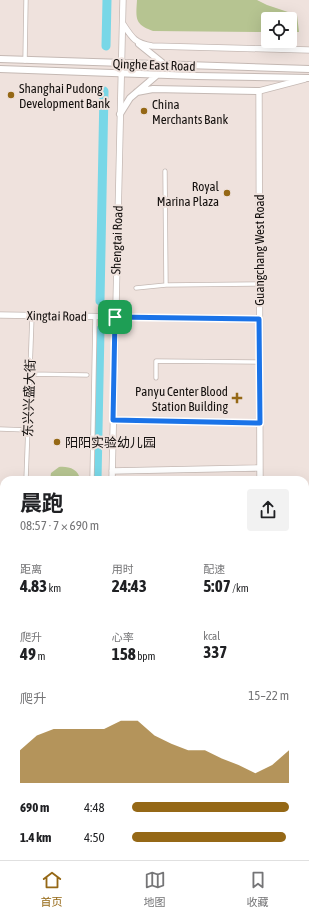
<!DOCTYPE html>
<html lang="zh">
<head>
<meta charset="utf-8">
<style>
  :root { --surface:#fff; --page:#f2f2f2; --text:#202124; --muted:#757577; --line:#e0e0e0; --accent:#956816 }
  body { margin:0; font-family:"Asap Condensed","Noto Sans SC",sans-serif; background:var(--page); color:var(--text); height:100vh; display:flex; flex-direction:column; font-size:15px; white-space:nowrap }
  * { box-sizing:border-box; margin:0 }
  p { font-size:13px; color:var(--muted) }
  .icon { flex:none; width:22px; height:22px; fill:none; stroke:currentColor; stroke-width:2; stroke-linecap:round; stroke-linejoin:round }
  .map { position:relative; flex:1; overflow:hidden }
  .drawer { position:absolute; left:0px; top:476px; width:309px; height:384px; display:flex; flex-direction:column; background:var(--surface); border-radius:12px 12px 0 0; box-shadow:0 4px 16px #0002 }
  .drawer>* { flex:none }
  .controls { position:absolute; left:261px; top:12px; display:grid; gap:8px }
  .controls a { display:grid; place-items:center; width:36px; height:36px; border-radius:4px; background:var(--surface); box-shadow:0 4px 16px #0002; font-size:20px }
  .pin { position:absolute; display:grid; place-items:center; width:34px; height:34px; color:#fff; margin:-17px; border-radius:8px; box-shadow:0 2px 6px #0006 }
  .round { display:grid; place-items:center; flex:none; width:42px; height:42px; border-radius:4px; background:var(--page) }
  .summary { display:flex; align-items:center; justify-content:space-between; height:68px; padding:0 20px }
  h1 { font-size:22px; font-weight:700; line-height:30px }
  .figures { display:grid; grid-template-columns:repeat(3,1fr); gap:6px; height:68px; padding:4px 20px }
  .figures div { display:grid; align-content:center }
  .figures b { font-size:17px; font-weight:700 }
  .figures small { font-size:11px; font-weight:400 }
  .figures p { font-size:11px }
  .chart { height:112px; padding:8px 20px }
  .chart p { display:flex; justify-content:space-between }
  .chart svg { width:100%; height:72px; margin-top:4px; fill:var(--accent); opacity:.7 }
  ul { padding:0 20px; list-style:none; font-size:13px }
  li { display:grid; grid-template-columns:64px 48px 1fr; align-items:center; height:30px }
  li i { height:10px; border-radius:5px; background:var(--accent) }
  .menu { display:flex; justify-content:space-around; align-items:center; height:56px; border-top:1px solid var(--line); background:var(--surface); font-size:11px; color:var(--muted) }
  .menu a { display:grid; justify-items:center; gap:2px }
  .menu .on { color:var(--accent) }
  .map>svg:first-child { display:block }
</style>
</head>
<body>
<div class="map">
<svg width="309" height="860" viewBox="0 0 309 860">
  <rect width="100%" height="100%" fill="#efe2dd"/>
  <path fill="#b6c491" d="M137,0H257L267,5L297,15L299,32H290V19H268V32L153,31C134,24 136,18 137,0Z
    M59,467C68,466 79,469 80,480H50L51,473Z
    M4,745V807L0,805V757Z"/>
  <path fill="#78d7e7" d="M0,842L4,844V856H22L29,860H0Z"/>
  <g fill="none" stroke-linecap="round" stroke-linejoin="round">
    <path stroke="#78d7e7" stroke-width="9" d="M106,46L107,0
      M100,301L104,91
      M97,480L100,330
      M91,860V856"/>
    <g stroke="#c5b9b4" stroke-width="5">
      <path id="street" d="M25,61L26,0
        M165,171L166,285L259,284
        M136,288L166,285
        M30,374L87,375
        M156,378V361L259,362
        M0,429L28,430
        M26,480L32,316
        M92,480L95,317
        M0,555H4
        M0,663H4
        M0,681H4
        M305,843H309
        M108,856L109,860
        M292,860L309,859"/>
    </g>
    <g stroke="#c5b9b4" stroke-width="7">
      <path id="secondary" d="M123,24C132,38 135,43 152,46L309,50
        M0,315L259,319
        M113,420L260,423
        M112,471L260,468
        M112,480L123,0
        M260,480L259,91L305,79
        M305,619H309
        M0,624H4
        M305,630H309
        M0,633H4
        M0,717C4,728 4,738 0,748
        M0,822L4,825"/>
    </g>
    <g stroke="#c5b9b4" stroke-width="8">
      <path id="primary" d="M139,44L165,65
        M0,59L309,69
        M0,69L196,76L309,78
        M137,92L153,89L259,91
        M120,114L130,98L157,75"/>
    </g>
    <use href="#street" stroke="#fff" stroke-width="3.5"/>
    <use href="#secondary" stroke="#fff" stroke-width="5.5"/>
    <use href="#primary" stroke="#fff" stroke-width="6"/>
  </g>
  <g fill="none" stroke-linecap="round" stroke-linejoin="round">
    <g stroke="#fff" stroke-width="8">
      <path id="route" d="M115,317L259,319L260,423L113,420Z"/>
    </g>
    <use href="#route" stroke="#1a73e8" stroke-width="5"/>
  </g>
  <g fill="#956816" stroke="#efe2dd" stroke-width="1.5">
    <circle cx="11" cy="95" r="4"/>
    <circle cx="144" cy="111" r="4"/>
    <circle cx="227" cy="193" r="4"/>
    <path d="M235 392h4v4h4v4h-4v4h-4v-4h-4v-4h4z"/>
    <circle cx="57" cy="442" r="4"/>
  </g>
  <g text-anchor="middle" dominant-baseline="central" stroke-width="4" stroke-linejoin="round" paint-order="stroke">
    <g font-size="13" fill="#15110f" stroke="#efe2dd">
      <text transform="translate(154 65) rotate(2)">Qinghe East Road</text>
      <text transform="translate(117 240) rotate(-88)">Shengtai Road</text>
      <text transform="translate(259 250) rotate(-90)">Guangchang West Road</text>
      <text transform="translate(57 316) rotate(1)">Xingtai Road</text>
      <text transform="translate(29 398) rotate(-88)">东兴兴盛大街</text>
    </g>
    <g font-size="13" fill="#15110f" stroke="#efe2dd" text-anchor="start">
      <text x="19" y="88">Shanghai Pudong<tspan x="19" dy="15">Development Bank</tspan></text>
      <text x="152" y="104">China<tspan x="152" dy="15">Merchants Bank</tspan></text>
      <text x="219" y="186" text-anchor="end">Royal<tspan x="219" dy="15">Marina Plaza</tspan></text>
      <text x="228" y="391" text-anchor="end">Panyu Center Blood<tspan x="228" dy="15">Station Building</tspan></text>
      <text x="65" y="442">阳阳实验幼儿园</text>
    </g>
  </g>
</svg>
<div class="controls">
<a><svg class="icon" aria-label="locate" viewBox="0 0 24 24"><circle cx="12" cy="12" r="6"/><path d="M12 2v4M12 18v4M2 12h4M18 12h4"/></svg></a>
</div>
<div class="pin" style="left:115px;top:317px;background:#1e9e55"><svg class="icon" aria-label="arrive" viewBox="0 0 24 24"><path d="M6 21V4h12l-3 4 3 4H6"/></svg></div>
<section class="drawer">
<div class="summary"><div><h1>晨跑</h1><p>08:57 · 7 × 690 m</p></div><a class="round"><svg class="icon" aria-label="share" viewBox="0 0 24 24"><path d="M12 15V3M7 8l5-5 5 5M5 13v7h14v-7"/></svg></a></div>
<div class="figures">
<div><p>距离</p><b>4.83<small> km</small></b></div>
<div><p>用时</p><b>24:43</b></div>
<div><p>配速</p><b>5:07<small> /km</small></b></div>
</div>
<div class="figures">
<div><p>爬升</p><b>49<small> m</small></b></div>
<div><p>心率</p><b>158<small> bpm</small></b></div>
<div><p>kcal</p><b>337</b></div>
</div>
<div class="chart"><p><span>爬升</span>15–22 m</p>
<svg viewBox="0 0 160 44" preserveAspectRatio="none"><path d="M0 44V24L10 15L20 11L30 11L40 11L50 11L60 6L70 6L80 15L90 20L100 24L110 24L120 29L130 33L140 38L150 33L160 24V44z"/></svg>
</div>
<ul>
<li><b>690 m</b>4:48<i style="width:100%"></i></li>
<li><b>1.4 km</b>4:50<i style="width:98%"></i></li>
</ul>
</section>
</div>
<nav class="menu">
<a class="on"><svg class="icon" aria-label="home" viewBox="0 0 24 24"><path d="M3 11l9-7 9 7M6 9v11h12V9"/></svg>首页</a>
<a><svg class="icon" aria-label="map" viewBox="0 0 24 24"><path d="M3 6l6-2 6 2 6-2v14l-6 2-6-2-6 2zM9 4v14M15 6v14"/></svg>地图</a>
<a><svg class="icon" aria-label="saved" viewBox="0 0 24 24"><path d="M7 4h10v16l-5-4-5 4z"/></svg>收藏</a>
</nav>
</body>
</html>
